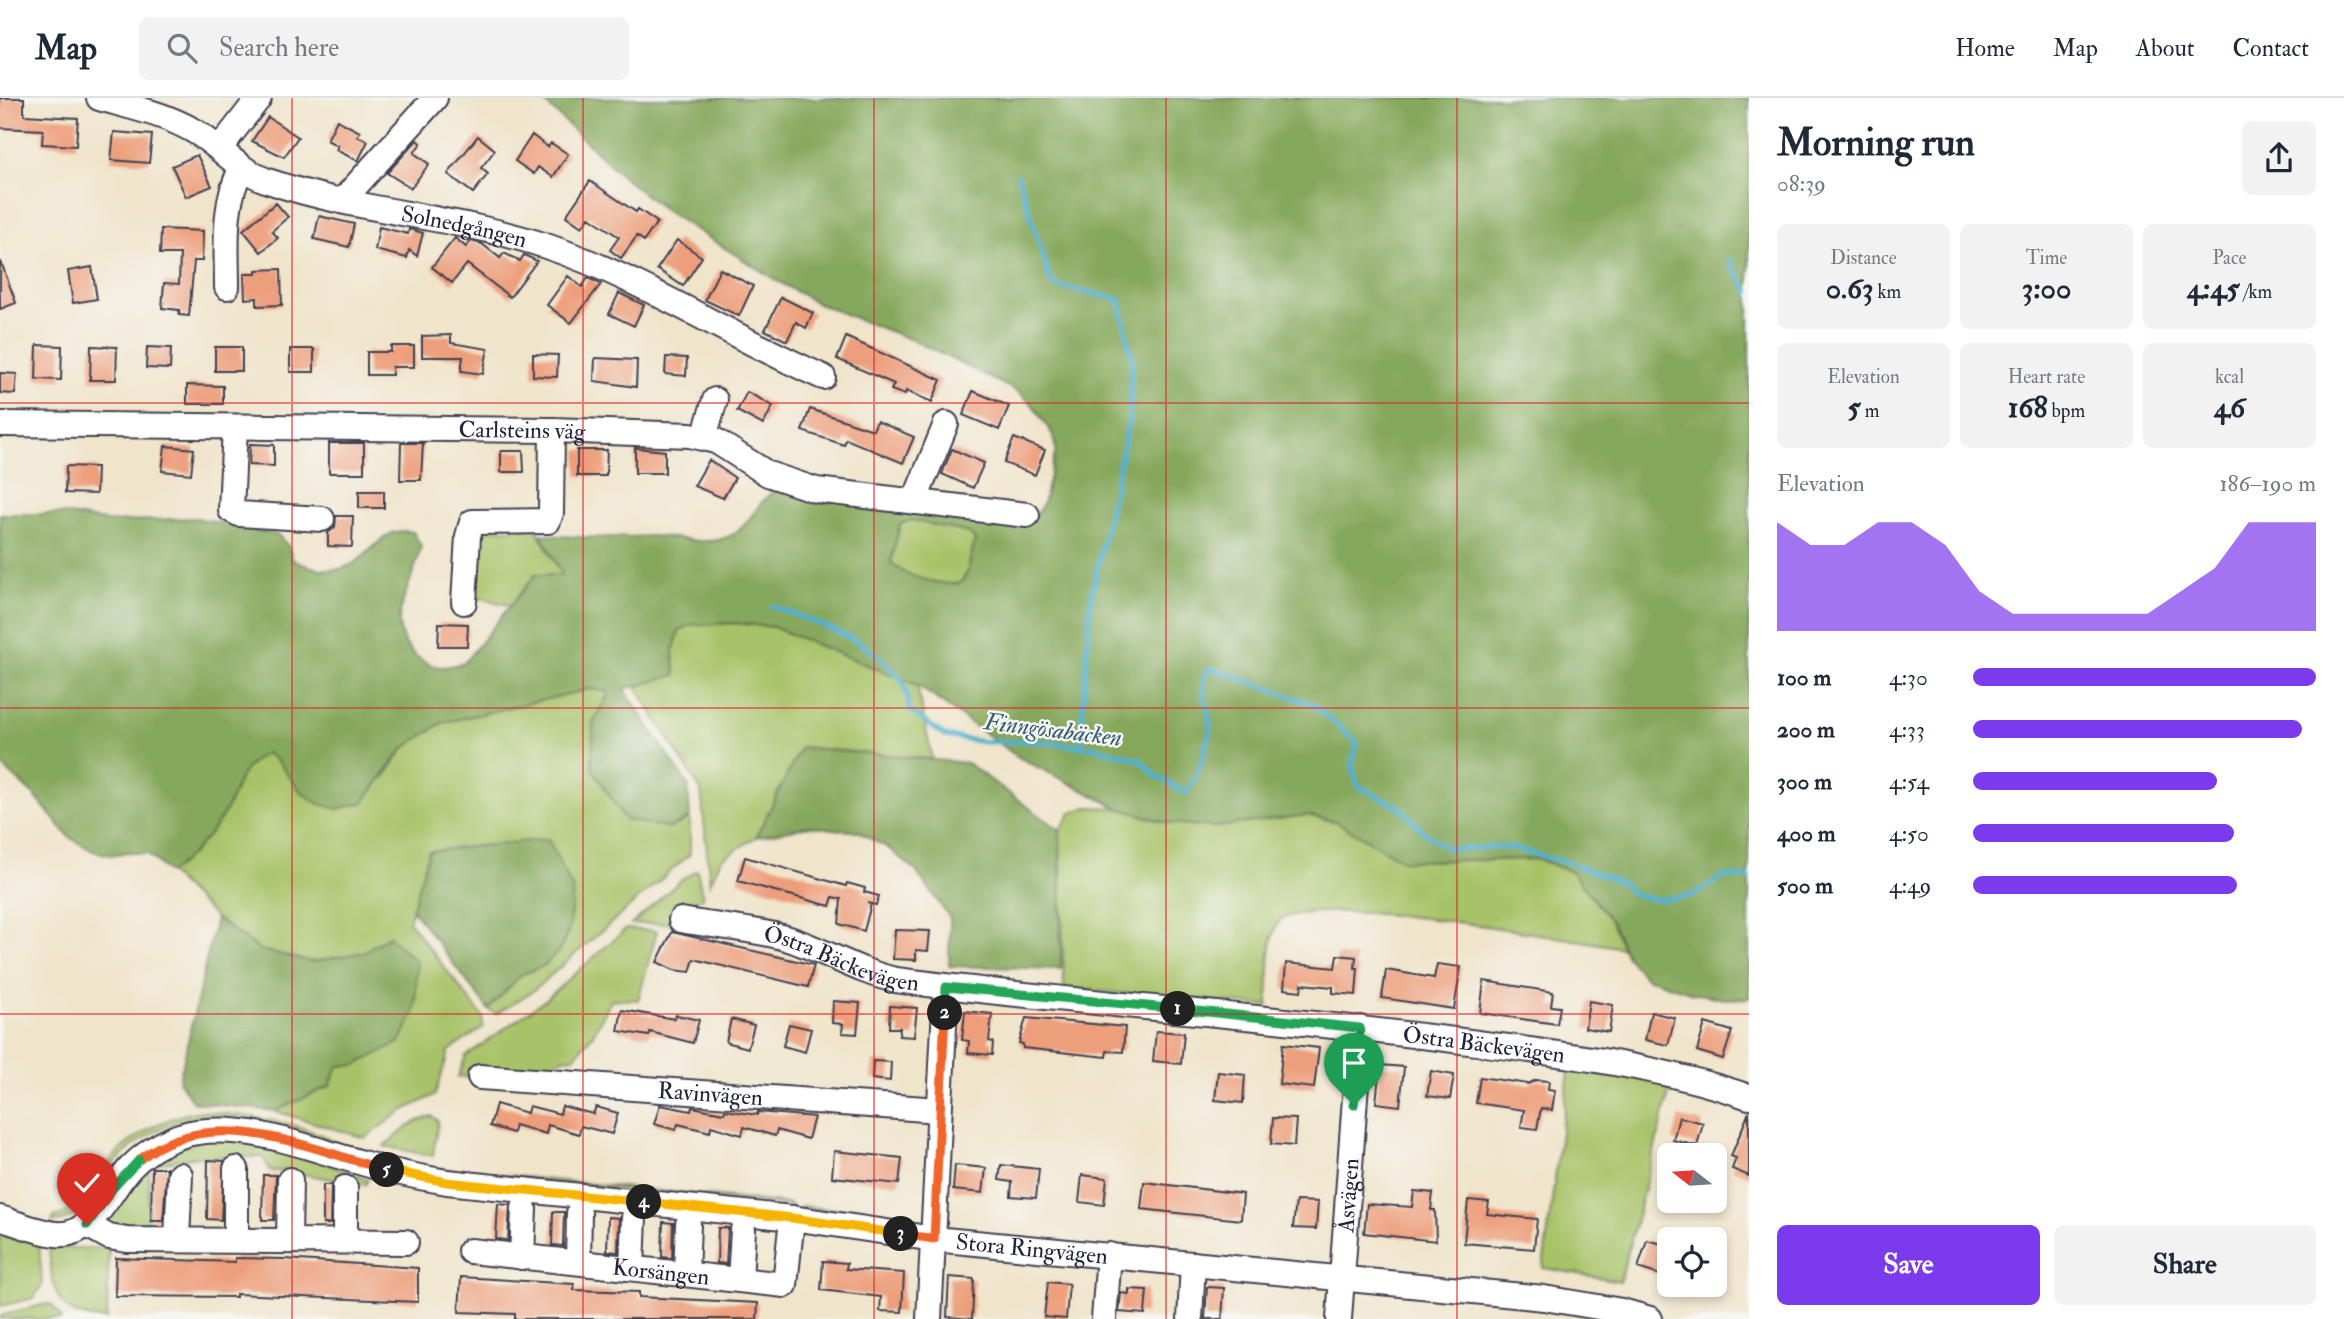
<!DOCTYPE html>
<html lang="en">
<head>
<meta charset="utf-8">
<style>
  :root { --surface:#fff; --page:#f2f2f3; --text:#1f2937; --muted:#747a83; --line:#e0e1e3; --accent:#7c3aed }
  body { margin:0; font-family:"IM FELL Double Pica",serif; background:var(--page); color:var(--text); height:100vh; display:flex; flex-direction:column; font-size:26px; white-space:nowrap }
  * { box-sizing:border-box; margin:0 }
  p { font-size:23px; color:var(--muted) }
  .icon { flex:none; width:38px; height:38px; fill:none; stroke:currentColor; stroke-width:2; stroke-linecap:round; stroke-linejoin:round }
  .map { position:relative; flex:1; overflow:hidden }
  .panel { display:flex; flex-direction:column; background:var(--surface); width:595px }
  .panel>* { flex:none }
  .needle { width:46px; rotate:287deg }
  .buttons { position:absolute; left:1657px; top:1045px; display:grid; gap:14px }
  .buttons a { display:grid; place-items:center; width:70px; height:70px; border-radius:10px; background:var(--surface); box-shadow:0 4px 10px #0003; font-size:35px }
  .pin { position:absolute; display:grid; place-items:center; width:60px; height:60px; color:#fff; margin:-72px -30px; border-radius:50% 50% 50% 0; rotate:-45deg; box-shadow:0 0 7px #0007 }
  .pin .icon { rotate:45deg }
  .km { position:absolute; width:35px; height:35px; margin:-18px; border-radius:50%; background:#222; color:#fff; font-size:19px; line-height:35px; text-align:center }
  .round { display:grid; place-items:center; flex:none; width:74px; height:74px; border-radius:10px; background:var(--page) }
  .summary { display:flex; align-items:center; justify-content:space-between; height:119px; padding:0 28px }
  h1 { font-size:38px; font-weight:700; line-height:52px }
  .figures { display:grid; grid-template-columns:repeat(3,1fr); gap:10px; height:119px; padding:7px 28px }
  .figures div { display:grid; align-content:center; border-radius:10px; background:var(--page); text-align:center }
  .figures b { font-size:30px; font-weight:700 }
  .figures small { font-size:19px; font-weight:400 }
  .figures p { font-size:19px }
  .chart { height:196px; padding:14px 28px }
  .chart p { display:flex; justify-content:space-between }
  .chart svg { width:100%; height:126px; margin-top:7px; fill:var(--accent); opacity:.7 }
  .action { display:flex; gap:14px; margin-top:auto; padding:14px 28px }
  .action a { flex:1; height:80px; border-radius:10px; background:var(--accent); color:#fff; font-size:28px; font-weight:700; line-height:80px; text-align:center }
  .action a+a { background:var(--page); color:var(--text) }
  ul { padding:0 28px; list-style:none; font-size:23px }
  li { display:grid; grid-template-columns:112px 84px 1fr; align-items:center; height:52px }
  li i { height:18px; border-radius:9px; background:var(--accent) }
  header { display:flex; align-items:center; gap:42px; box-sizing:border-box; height:98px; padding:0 35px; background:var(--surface); border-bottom:2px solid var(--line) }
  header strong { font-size:33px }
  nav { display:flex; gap:38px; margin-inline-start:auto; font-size:24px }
  .search { width:490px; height:63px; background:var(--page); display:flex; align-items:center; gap:18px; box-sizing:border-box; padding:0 24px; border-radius:10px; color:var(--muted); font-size:26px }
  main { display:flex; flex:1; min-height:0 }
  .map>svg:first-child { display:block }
</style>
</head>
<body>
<header>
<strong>Map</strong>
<div class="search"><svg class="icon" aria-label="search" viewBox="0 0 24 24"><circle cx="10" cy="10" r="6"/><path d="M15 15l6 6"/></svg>Search here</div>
<nav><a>Home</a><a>Map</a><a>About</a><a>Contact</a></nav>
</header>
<main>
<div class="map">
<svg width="1749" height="1221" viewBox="0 0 1749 1221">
  <rect width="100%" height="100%" fill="#f6f6f2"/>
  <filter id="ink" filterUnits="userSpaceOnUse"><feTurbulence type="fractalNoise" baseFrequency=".0143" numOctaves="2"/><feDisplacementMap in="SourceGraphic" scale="14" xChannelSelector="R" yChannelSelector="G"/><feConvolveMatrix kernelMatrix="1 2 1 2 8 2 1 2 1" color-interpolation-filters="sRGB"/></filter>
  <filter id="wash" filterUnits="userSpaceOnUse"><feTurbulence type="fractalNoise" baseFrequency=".00686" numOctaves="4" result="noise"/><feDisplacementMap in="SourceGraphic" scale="28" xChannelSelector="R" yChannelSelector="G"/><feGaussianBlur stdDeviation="1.57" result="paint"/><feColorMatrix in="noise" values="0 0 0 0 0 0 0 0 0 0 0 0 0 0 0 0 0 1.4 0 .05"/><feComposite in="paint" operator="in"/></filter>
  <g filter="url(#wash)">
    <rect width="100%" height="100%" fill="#f0e4ca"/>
    <path fill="#a8c267" stroke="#657251" stroke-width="2" d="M912,422L969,435L975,441L967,475L960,485C941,488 903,479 891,464L900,426Z
      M474,431H536L562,477H535L513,508L476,499Z
      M735,525L773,529L917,587L932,661L801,649L756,739L721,761L710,785L701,692L636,589L643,587L673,554L679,533L690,527Z
      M590,591L610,594L593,625L670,730L690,720V756L534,892L496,916L488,911L522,876L544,868L569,831L573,792L429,753L409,824L483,919V929L449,953L435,997L402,1013L365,1040L275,1013L330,988L337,968L356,967L389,838L363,854L312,864L260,852L216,820L169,775C187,763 213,734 224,715C241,686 233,674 266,655L278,664L384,680L404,650L442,625Z
      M1087,709L1118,710L1168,725L1216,729L1307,717L1336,724L1404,763L1538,761L1572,774L1611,823L1623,850C1574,842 1306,793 1279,824C1267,838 1269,889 1268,908L1064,890L1060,732L1071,715Z
      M697,772L703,800C687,805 677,808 673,825L632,826L681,782Z
      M626,831L657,833L638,902L612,901L592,938L574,959L560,961L542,977L458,979L466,958L545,902Z
      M1570,966L1672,984L1620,1183L1543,1170Z
      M201,1013C239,1016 313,1024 342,1050C301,1037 243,1014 200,1019C168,1023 137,1041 116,1064C98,1083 83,1126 52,1124L54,1119C81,1113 87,1091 103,1071C127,1039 162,1019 201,1013Z
      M432,1018L438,1023L433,1058L384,1048L413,1025Z
      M227,1038L305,1057L368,1082L365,1087C332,1082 304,1074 270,1073L263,1059H192L152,1067L149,1073L148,1127L134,1131L106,1127L104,1112L168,1049Z
      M426,1069L790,1106L793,1108L422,1072Z
      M802,1108L914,1120L917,1123L915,1126L800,1110Z
      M0,1131L39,1145L42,1188L33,1200L1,1208Z
      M49,1150H109L107,1221C56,1221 52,1193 49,1150Z
      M46,1206L52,1207L62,1221H0V1218Z"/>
    <path fill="#86a85c" stroke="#54654c" stroke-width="2" fill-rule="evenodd" d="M540,0H1749V900L1725,901L1693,895L1646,880L1627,859L1611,823L1572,774L1539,761L1404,763L1336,724L1307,717L1216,729L1168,725L1118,710L1018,659L917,587L773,529L735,525L690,527L679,533L673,554L676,577L624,591L688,687L690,720L670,730L625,722L592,670L593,625L609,594L590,591L442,625L404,650L363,705L337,711L317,705L301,694L278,664L266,655C235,673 240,688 224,715C212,735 187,763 169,775L148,756L127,754L111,757L93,753L69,739L35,698L0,666V416H64L110,424L196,420L278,437L288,448L293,462C369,498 367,423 413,434L421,448C417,470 400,503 399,521C398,545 419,568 442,569C449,569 457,566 464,565L535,477H562L541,436C577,441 613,440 649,438C676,437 704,450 730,438C751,429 760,396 780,391L1035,418L1043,406L1056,352L1053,337L1032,306L1017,293L915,243L821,207L777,183L663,111L622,78ZM912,422L969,435L975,442L967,475L961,485C941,488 903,479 891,464L900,426Z
      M801,649L967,665L1060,732L1061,871L949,868L950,820L915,772L888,750L859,734L809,728L756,739Z
      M548,741L573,792L569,832L560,852L544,868L522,876L488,911L412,811L429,753Z
      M216,820L260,852L312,864L363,854L389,838L417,865L415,913L400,944L356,967L338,968L330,988L275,1013L193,1004L179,983Z"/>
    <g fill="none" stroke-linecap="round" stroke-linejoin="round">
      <path stroke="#4fb0ce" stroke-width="5" d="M1018,78L1052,187L1119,201L1132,260L1129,322L1091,500L1080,649
        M1729,162L1749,194
        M772,508C818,526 874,541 903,585C907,592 908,603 909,612L945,638L985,644L1029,643L1098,650L1140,662L1155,677L1186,695C1197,681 1209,645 1210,628C1210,607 1195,589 1210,570L1312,606L1357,644L1352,668L1358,688L1401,710L1428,738L1448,751L1507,749L1573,766L1622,785L1631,795L1648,800L1663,802L1693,797L1725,778L1749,780"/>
    </g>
    <g id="blocks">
      <path fill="#ed9e7a" d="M0,0H24V17L78,20L76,48L42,46L43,32L0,30Z
        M268,19L298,39L284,59L252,43Z
        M337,22L360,34L357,38L368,43L358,63L336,52L338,48L327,42Z
        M114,34L152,37L149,65L111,62Z
        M532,37L548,49L551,45L568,56L553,79L538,69L534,76L515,63Z
        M478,38L495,52L481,70L488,76L473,95L448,76Z
        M417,42L421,45L414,55L429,66L411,90L387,75Z
        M197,57L212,88L186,99L172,68Z
        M590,83L636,114L638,111L657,124L644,143L637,138L621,160L610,152L619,139L589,119L582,129L566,118Z
        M276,105L288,119L272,133L278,140L261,154L243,132Z
        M319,118L354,126L349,149L314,141Z
        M379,129L408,136L409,131L423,135L417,158L409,152L407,160L375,152Z
        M161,131L203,133L202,163H194L189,218L179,217V212L162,210L164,185L179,186L180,156H160Z
        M455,140L466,149L471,143L482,146L500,160L504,155L520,163L524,157L537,163L510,199L467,166L452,185L432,169Z
        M677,142L702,159L683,188L657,171Z
        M1,164L16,205L0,211V165Z
        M92,169L97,201L73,205L68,173Z
        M281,171L282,207L257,208V200L245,201L244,176H256V172Z
        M720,171L753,188L739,218L705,202Z
        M568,178L582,189L588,180L601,186L571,225L547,207Z
        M619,195L644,207L634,228L609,216Z
        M781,199L813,215L806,230L796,224L787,243L765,232Z
        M451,237V245L488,251L483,276L461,273L463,259H422V238Z
        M846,239L941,282L932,304L906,293L905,297L891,292L894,286L837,261Z
        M37,247L62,248L61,282L36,281Z
        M91,248L117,249L116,282H90Z
        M391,248H414V269H392V277H367V254H391Z
        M147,249L171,250L170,271L146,270Z
        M215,249H242V273H215Z
        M290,251H314V274H290Z
        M533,256L558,257L557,279L533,278Z
        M666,259L687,260L686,278L665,276Z
        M595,260L637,262L636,289L594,283Z
        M0,275L17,276L15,296L0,295Z
        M187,287L223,288V306H187Z
        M973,293L1009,308L999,332L963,317Z
        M747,294L773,308L763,327L737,313Z
        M810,311L873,332L877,323L914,339L903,365L846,341L844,347L802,333Z
        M1014,340L1045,352L1035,377L1004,365Z
        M329,345H364V375H329Z
        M401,345H423L421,382H400Z
        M250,346L274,347V368L249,367Z
        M165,348L194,351L191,376L162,373Z
        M635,350L665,353V375H635Z
        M952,351L984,365L973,390L942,376Z
        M577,352H607L606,378H577Z
        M501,353H523L524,374H501Z
        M709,362L735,380L723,400L694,388Z
        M66,368L97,369L96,396L65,395Z
        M359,393H384V410H359Z
        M336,418H353L352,449L328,448V435L335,429Z
        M439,525L468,526L467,548H438Z
        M745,759L846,788L847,785L865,790L864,794L879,798L876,807L867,805L871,806L864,833L839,826L841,801L833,799L830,808L738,783Z
        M895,832L930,833L928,853L916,852V862L893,861Z
        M672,834L814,867L808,889L694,861L690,874L674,872L657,864Z
        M1337,857L1356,859L1355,870H1358L1356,897L1333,895V889L1302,886L1301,893L1284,891L1286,865L1335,870Z
        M1437,866L1461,869L1454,911L1382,900L1386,872L1434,880Z
        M1484,883L1553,894L1551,908L1560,909L1557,926L1480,915Z
        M833,903L860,905L857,936L842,935L843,926L832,925Z
        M1589,903L1613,907L1609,934L1585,930Z
        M890,908L917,910L914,939L899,938L900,930H889Z
        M622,912L675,921L676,917L699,922L693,945L650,934L649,938L618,933Z
        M965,913L992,916L989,943L993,944L992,957L968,955L969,943L962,942Z
        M1651,914L1675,920L1668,947L1645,942Z
        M1026,920L1125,929L1123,954L1107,953L1106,959L1023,950V946L1019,945Z
        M731,921L754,927L748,950L726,944Z
        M1705,925L1732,933L1723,961L1697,953Z
        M789,926L811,931L805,954L783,948Z
        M1156,933L1184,935L1181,966L1153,963Z
        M1283,946L1319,950L1314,990L1279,986Z
        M873,963L891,964L890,983L872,981Z
        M1380,967L1404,969L1400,1008L1376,1005Z
        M1431,973L1454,977L1450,1001L1427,998Z
        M1218,974L1245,977L1243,1005L1215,1002Z
        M1480,979L1528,986L1536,982L1549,983L1548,991L1555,992L1552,1012L1541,1010L1537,1031L1521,1029L1524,1012L1476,1005Z
        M496,1006L527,1015L529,1008L560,1016L562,1008L593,1016L596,1009L618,1015L612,1036L581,1028L579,1036L548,1027L546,1036L515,1027L513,1035L490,1028Z
        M660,1007L691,1013L692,1009L724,1015L725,1012L757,1017L758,1014L814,1019L808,1041L777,1032L775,1038L744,1029L742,1037L711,1028L710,1034L678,1026L676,1032L654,1026Z
        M1749,1014V1078L1732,1071L1736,1060L1731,1058Z
        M1679,1019L1703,1025L1697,1048L1673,1042Z
        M1273,1020L1296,1021L1294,1048L1271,1046Z
        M834,1053L902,1060L899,1086L832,1079Z
        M208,1062L224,1063L221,1122L207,1121Z
        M955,1067L986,1070L983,1095L953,1092Z
        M1001,1067L1039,1071L1036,1100L1011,1098L1012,1084L999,1082Z
        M152,1070H167L163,1123H151Z
        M263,1077H276L274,1122H262Z
        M1082,1077L1107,1080L1104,1107L1079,1104Z
        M1144,1084L1243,1096L1241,1122L1141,1111Z
        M323,1087H331L330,1126H323Z
        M1414,1093L1433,1095L1431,1112H1435L1436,1143L1364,1135L1367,1106L1412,1109Z
        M1468,1102L1489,1104L1487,1116L1537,1121L1534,1151L1464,1145Z
        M1296,1103L1318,1104L1316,1131L1293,1130Z
        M498,1106L510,1107L508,1142L496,1141Z
        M553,1114H564L563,1148L552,1147Z
        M608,1119L619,1120L618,1154L607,1153Z
        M663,1124L673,1125L672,1160L662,1159Z
        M718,1130H728L726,1166L717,1165Z
        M1647,1142L1669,1148L1660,1177L1638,1170Z
        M116,1160L235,1164V1160L284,1161L418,1170V1204L236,1196V1199L115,1198Z
        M823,1163L847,1165L846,1171L904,1175L902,1214L880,1213L881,1199L821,1192Z
        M461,1179L574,1186V1192L639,1194V1199L758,1205L757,1221H515V1216L459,1214Z
        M949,1179L974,1181L972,1221L947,1219Z
        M1048,1184L1069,1186L1066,1221L1044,1219Z
        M1207,1189L1224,1190L1222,1221H1205Z
        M1129,1191L1147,1192L1145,1216L1119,1214L1121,1195L1129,1196Z"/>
    </g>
  </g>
  <g filter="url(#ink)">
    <use href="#blocks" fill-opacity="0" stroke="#413f50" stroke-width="2"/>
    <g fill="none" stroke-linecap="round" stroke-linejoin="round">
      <g stroke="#413f50" stroke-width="28">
        <g id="minor">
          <path id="s1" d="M99,0C131,9 165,16 194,33C220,48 239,73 268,83C358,114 456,118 546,148C640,179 731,239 823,279"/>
          <path d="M220,50L259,0"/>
          <path d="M343,102L435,0"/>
          <path d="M227,189C227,150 222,105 242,70"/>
          <path id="s2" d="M0,326L552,332L690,337L716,343L768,376L816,392L1027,417"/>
          <path d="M235,329L231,412L239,416L322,421"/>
          <path d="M704,339L715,302"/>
          <path d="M914,404L946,326"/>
          <path d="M464,504L468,438L472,424L548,423L551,415L552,332"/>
          <path id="s3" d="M681,822C718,829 753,830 789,841C826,853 858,874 896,882C1082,906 1268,918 1454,942C1554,955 1653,966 1749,999"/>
          <path id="s4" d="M480,979L939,1012"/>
          <path d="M345,1090V1142"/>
          <path id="s5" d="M0,1120C18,1126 38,1134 56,1136C94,1140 110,1090 132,1068C149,1051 174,1037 197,1034C252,1026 307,1050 359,1064C388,1073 417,1079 447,1084L792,1120L934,1141L1544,1200L1622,1213L1650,1221"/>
          <path d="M87,1127L109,1139L127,1142L406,1144"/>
          <path d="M177,1141L180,1077"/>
          <path d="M236,1141V1071"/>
          <path d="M289,1141L290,1082"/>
          <path id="s6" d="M470,1153L785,1187L792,1120"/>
          <path d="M522,1159L524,1110"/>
          <path d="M578,1164L579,1115"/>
          <path d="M632,1170L634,1119"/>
          <path d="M686,1176L688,1126"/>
          <path d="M740,1182L743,1132"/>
          <path d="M929,1221L946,889"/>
          <path d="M1104,1221L1109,1157"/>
          <path d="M1190,1221L1193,1166"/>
          <path id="s7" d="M1339,1221L1360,930"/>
        </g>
      </g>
      <use href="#minor" stroke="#fff" stroke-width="24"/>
    </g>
  </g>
  <g fill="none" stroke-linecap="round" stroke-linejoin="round" filter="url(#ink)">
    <g stroke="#fff" stroke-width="14">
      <path id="split-1" d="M1178,911L1360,930L1354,1007"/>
    </g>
    <g stroke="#fff" stroke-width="14">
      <path id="split-2" d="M945,915L946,889L1178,911"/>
    </g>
    <g stroke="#fff" stroke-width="14">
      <path id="split-3" d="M901,1136L934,1141L945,915"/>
    </g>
    <g stroke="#fff" stroke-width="14">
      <path id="split-4" d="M644,1104L792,1120L901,1136"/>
    </g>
    <g stroke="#fff" stroke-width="14">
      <path id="split-5" d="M387,1072L447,1084L644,1104"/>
    </g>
    <g stroke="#fff" stroke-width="14">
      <path id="split-6" d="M139,1062C212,1003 308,1051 387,1072"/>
    </g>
    <g stroke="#fff" stroke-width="14">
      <path id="split-7" d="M87,1127L113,1090L139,1062"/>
    </g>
    <use href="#split-1" stroke="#22a559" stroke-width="9"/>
    <use href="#split-2" stroke="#22a559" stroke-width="9"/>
    <use href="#split-3" stroke="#f0652b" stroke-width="9"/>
    <use href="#split-4" stroke="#f5b400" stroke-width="9"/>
    <use href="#split-5" stroke="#f5b400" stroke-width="9"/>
    <use href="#split-6" stroke="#f0652b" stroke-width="9"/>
    <use href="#split-7" stroke="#22a559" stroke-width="9"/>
  </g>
  <path fill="none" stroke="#d62828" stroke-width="2" stroke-opacity="0.55" d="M292,0V1221M583,0V1221M874,0V1221M1166,0V1221M1457,0V1221M0,305H1749M0,610H1749M0,916H1749"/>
  <g text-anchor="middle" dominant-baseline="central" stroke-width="5" stroke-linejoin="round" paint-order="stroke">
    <g font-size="23" fill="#22223b" stroke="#f6f6f2">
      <text stroke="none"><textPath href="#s1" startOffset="392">Solnedgången</textPath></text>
      <text stroke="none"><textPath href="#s2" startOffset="522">Carlsteins väg</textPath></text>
      <text stroke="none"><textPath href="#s3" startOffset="166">Östra Bäckevägen</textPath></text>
      <text stroke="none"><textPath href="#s3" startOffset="816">Östra Bäckevägen</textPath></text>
      <text stroke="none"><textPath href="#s4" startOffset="231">Ravinvägen</textPath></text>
      <text stroke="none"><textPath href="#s7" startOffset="124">Åsvägen</textPath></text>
      <text stroke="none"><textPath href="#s5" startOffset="1085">Stora Ringvägen</textPath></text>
      <text stroke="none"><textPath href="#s6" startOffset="192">Korsängen</textPath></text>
    </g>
    <g font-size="24" font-style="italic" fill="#345b76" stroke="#f6f6f2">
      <text transform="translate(1053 632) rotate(7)">Finngösabäcken</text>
    </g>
  </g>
</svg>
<div class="buttons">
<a><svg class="needle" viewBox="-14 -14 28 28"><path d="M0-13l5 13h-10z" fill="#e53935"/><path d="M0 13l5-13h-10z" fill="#747a83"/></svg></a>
<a><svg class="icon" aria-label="locate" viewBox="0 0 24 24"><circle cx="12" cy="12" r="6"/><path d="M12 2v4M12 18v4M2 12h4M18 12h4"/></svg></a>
</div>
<div class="pin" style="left:1354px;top:1007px;background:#1e9e55"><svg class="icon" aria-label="arrive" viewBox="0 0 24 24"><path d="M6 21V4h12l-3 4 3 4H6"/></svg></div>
<div class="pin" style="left:87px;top:1127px;background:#d93025"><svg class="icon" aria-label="check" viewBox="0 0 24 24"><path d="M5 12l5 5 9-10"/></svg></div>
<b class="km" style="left:1178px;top:911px">1</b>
<b class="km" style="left:945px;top:915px">2</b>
<b class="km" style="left:901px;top:1136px">3</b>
<b class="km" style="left:644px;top:1104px">4</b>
<b class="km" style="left:387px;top:1072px">5</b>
</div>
<section class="panel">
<div class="summary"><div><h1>Morning run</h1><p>08:39</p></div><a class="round"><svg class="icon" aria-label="share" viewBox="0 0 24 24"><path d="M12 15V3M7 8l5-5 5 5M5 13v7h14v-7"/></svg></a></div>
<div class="figures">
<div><p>Distance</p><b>0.63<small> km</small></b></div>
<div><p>Time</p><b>3:00</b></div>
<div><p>Pace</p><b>4:45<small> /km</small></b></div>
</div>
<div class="figures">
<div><p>Elevation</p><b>5<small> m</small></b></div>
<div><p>Heart rate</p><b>168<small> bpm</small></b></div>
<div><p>kcal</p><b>46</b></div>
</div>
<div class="chart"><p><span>Elevation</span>186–190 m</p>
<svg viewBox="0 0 160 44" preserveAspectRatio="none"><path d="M0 44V6L10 14L20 14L30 6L40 6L50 14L60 30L70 38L80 38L90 38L100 38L110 38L120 30L130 22L140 6L150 6L160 6V44z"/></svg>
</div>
<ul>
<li><b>100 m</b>4:30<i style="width:100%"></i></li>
<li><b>200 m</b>4:33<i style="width:96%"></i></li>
<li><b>300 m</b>4:54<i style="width:71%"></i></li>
<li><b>400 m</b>4:50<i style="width:76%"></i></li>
<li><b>500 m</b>4:49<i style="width:77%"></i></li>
</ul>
<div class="action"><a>Save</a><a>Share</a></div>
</section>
</main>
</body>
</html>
